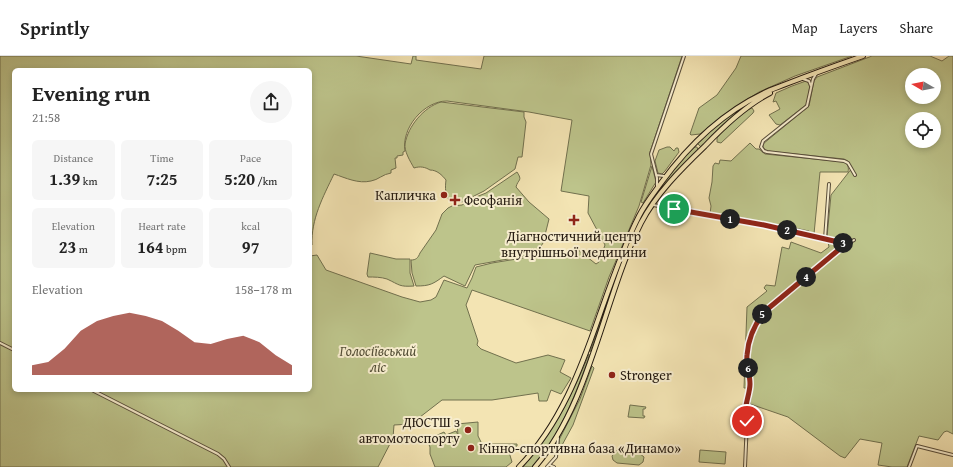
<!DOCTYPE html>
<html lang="en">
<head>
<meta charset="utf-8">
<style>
  :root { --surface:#fff; --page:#f6f6f6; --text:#222; --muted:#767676; --line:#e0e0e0; --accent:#8f2418 }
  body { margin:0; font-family:"Gentium Book Plus",serif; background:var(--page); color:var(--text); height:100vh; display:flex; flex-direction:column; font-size:15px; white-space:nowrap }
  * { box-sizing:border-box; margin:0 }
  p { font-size:13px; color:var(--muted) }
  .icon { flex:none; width:22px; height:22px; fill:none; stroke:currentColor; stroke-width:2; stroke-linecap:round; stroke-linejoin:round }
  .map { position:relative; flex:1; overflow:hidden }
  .sheet { position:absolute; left:12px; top:12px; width:300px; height:324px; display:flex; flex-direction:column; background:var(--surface); border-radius:6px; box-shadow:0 2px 6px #0003 }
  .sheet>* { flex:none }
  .needle { width:26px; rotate:279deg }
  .buttons { position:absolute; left:905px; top:12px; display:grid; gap:8px }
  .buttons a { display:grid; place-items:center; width:36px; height:36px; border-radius:50%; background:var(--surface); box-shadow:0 2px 6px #0003; font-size:20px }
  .pin { position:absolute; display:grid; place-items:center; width:34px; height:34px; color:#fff; margin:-17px; border:2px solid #fff; border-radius:50%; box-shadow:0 1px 4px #0007 }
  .km { position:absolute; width:20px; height:20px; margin:-10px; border-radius:50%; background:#222; color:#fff; font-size:11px; line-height:20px; text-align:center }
  .round { display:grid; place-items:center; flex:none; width:42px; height:42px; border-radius:21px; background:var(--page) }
  .summary { display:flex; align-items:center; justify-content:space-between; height:68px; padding:0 20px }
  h1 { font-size:22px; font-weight:700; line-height:30px }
  .stats { display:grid; grid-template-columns:repeat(3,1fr); gap:6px; height:68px; padding:4px 20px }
  .stats div { display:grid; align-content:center; border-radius:6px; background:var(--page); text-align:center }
  .stats b { font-size:17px; font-weight:700 }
  .stats small { font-size:11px; font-weight:400 }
  .stats p { font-size:11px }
  .chart { height:112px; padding:8px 20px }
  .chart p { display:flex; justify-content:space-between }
  .chart svg { width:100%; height:72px; margin-top:4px; fill:var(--accent); opacity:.7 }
  header { display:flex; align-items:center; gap:24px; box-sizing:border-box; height:56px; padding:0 20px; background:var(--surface); border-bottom:1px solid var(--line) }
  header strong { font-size:19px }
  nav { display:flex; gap:22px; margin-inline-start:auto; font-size:14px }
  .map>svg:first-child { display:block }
</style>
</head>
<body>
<header>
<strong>Sprintly</strong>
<nav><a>Map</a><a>Layers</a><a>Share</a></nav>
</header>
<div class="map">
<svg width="953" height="411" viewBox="0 0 953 411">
  <rect width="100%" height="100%" fill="#f3e4b3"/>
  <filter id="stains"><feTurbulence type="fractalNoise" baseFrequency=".005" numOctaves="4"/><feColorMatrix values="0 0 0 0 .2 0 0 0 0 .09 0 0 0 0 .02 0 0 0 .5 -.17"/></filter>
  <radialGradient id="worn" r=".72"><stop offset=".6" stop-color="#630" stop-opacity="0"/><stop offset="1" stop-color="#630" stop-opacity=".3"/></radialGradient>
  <path fill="#bdc48b" stroke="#71704e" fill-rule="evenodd" d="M0,0H356L411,8L413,0H416V4L481,13L484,0H682L650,96L651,109L639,150L609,221L590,275L472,234L466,249L478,285L477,289L481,293L516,307L548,299L565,304L560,316L571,322L561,338L551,334L547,345H539L538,337L492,344H442L411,368L394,369L393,382L378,411H0ZM14,14H310V189H312C311,163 323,141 334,118C346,122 358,128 371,125C378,124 383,118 391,117V114L396,112L395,102H397V100L403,99V96L405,95C401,72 424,45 447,45L529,56L572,64L561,135L589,140L588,157L605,189L599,206L596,208L577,193L568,201L561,195L545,193L541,199L492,207L476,211L472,222L467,232L444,224L436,241L431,244L420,246L402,241L326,214L317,199L310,200V334H14Z
    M741,0H852L795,20L759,36L735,51L700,78L691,79L690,78L699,52L717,39L736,12Z
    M872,0H930L942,5L949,0H953V378L947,375L944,376L938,384L919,380L907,411H892L878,409L882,387L860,383L845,402L840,400L788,361L750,348L752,337L751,327L748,328V332H744L747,251L767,235L764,232L766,229L775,230L782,191L789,193L791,186L821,197L829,191L827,181L831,139L852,112L848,105L844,103L767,95L763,92V88L809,50L814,25L817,21ZM912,19H934V41H912ZM912,63H934V85H912Z
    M806,25L810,29L807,48L780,69L776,68L769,59L780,53L776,45L773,46L776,37L792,30Z
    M762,39L734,60L701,91L696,86L731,58Z
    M441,46L524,56V61L526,66L522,101H518L515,113L484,135L462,146L450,145C445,139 445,132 446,124C442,119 437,114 430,114C425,111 420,110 414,112C410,105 404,95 405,88C408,70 424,51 441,46Z
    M752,52L754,55L753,57L721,87L717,86V82C724,73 742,55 752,52Z
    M750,87L756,93H759L765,98L844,106C848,108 849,112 848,116H820L814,178L808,177L809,175L790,171V174L710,158L711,150L709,142L712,126L713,110L715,107L719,108L720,104L731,105Z
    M667,91H670L674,95L676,92H678L679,96L665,115L662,118L658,117L655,105L659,94Z
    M694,91H697L698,94L657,138L641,163L615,227L590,296C612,233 630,165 674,114C680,106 686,97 694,91Z
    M652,110L656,126L643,147L641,146Z
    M517,116C523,125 518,123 516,131L529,146L549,163L543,187L536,198L475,209L465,230L444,220C433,228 430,230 416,230L412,217L411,204C416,204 418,202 420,197L436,174L442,158L448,152L452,150L462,149L476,141L486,137Z
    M370,197L396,203H410V217L414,230C399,231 400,229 387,223C381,221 374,221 368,221L367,218Z
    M589,298C589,303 585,311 583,317C571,350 556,385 532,411H523C551,377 573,339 589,298Z
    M592,310L594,312L573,369L561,391L559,392V384L580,343Z
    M630,349L646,351L645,353H643V360H645L644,362L628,361Z
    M478,366V380L482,388H517V390L511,391L512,393L509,396L512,406L506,411H435L430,398V391L427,384L444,376L446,379L456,375L458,379L457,368Z
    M617,394L639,397L644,401L643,406L639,409L617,407L613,404L612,400Z
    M700,394L726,396L725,408L699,406Z"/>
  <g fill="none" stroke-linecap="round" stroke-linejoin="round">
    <g stroke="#584d3a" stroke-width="4">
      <path id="minor" d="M816,18L813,23L807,50L763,85L761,91L764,95L767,96L844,105L848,107L855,119
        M803,23L809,25L811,30
        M656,119L664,120
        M657,131V122L651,98L684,0
        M653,149L764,169L847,188
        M825,183L829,128
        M0,287L14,294
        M92,334L218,398L224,403L229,411
        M549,409L554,411
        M547,411L556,401L558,382
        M745,411L747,365L745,362L750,327L747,299L756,266L764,256L795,229L842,191L854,184
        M909,411L917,390L953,399"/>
    </g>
    <g stroke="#251b11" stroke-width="6">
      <path id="highway" d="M519,411C560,369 581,313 600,258C611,227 624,189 639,160C645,148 653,138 661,127C688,90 722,57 764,37C771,33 779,31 786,28C812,18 837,9 863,0
        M535,411C591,346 603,243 641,167C656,138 681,113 705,90C724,70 745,50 770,37"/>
    </g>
    <use href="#minor" stroke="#f7edce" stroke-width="2"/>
    <use href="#highway" stroke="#f3e4b3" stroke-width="4"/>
  </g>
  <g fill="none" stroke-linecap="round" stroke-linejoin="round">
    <g stroke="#fff" stroke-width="8">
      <path id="route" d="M674,153L764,169L847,188L842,191L764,256C755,268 748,284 747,299C746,309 750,318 750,328C750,339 742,354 747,365"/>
    </g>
    <use href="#route" stroke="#8f2418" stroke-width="5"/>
  </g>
  <g fill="#8f2418" stroke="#f7edce" stroke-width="1.5">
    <circle cx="444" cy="139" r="4"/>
    <path d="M453 138h4v4h4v4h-4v4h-4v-4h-4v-4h4z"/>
    <path d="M572 158h4v4h4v4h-4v4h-4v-4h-4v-4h4z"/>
    <circle cx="612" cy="319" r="4"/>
    <circle cx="468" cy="374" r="4"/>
    <circle cx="471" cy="392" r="4"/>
  </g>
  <g text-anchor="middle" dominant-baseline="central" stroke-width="4" stroke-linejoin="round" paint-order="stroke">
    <g font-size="14" fill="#251b11" stroke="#f7edce" text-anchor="start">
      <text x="436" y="139" text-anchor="end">Капличка</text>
      <text x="464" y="144">Феофанія</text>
      <text x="574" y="180" text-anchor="middle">Діагностичний центр<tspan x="574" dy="16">внутрішньої медицини</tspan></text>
      <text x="620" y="319">Stronger</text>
      <text x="460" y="366" text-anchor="end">ДЮСТШ з<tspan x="460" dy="16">автомотоспорту</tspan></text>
      <text x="479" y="392">Кінно-спортивна база «Динамо»</text>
    </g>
    <g font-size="14" font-style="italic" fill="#534e36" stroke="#f7edce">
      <text x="378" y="295">Голосіївський<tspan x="378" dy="16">ліс</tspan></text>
    </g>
  </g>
  <rect width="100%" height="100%" filter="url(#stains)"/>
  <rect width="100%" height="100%" fill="url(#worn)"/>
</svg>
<div class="buttons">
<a><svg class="needle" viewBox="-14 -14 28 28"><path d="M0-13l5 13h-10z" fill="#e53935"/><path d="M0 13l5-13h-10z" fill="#767676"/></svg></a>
<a><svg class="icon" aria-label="locate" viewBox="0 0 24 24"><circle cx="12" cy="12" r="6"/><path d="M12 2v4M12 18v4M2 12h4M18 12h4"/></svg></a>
</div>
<div class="pin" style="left:674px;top:153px;background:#1e9e55"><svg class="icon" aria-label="arrive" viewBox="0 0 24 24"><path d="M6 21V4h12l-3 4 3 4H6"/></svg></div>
<div class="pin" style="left:747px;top:365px;background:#d93025"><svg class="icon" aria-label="check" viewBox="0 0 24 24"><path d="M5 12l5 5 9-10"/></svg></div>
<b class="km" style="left:730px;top:163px">1</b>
<b class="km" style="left:787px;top:174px">2</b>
<b class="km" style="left:843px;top:187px">3</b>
<b class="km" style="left:806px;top:221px">4</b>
<b class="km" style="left:762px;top:258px">5</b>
<b class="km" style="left:748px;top:312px">6</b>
<section class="sheet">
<div class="summary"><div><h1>Evening run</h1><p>21:58</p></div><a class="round"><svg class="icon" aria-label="share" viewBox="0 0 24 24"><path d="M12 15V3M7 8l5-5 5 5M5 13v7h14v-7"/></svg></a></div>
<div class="stats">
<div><p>Distance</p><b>1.39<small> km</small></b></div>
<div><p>Time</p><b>7:25</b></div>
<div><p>Pace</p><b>5:20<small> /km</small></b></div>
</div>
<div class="stats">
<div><p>Elevation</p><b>23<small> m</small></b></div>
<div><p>Heart rate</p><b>164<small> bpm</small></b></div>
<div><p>kcal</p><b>97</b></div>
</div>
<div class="chart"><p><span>Elevation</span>158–178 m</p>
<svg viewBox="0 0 160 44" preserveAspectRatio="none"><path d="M0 44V38L10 36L20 28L30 17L40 11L50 8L60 6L70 8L80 11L90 17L100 24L110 25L120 22L130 20L140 24L150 32L160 38V44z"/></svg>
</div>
</section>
</div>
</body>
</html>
